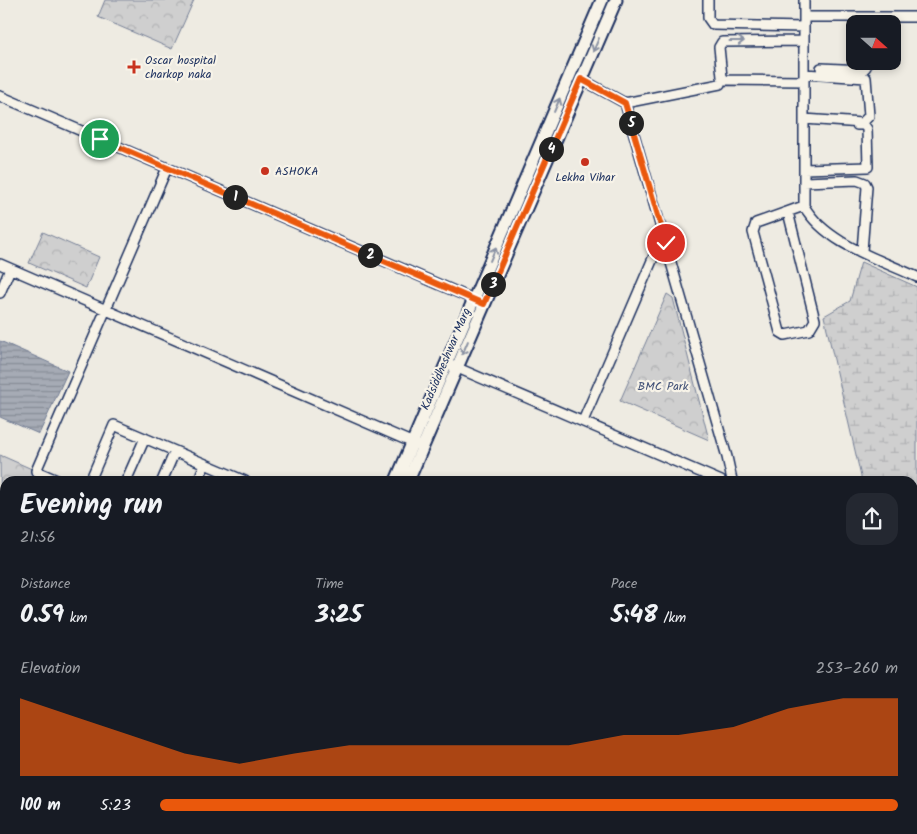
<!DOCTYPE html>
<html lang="en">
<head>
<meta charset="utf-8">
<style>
  :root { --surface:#171b24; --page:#242831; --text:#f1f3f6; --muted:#9ea1a6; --accent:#ea580c }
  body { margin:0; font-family:Kalam,sans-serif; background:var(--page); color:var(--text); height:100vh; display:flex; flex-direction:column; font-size:19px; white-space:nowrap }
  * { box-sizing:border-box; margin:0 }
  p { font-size:16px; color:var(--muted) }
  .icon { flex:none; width:28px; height:28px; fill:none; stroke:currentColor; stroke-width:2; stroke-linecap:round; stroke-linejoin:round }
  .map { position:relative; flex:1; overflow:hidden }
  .panel { position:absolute; left:0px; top:476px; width:918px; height:359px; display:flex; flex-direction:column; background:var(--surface); border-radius:15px 15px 0 0; box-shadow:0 2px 8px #0003 }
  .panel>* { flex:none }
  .needle { width:32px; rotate:111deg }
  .fabs { position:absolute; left:846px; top:15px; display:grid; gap:10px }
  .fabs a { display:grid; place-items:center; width:55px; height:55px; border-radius:10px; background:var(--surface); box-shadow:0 2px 8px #0003; font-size:25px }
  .pin { position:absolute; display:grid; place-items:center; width:42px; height:42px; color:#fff; margin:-21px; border:2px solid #fff; border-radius:50%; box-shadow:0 1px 5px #0007 }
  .km { position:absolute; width:25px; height:25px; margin:-12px; border-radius:50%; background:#222; color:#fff; font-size:14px; line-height:25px; text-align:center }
  .round { display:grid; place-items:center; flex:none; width:52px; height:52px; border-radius:15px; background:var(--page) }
  .summary { display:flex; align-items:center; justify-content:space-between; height:85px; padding:0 20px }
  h1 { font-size:28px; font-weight:700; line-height:38px }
  .figures { display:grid; grid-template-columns:repeat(3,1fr); gap:8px; height:85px; padding:5px 20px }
  .figures div { display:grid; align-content:center }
  .figures b { font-size:25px; font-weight:700 }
  .figures small { font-size:14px; font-weight:400 }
  .figures p { font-size:14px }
  .chart { height:140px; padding:10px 20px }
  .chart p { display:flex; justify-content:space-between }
  .chart svg { width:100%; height:90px; margin-top:5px; fill:var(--accent); opacity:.7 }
  ul { padding:0 20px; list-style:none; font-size:16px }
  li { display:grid; grid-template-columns:80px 60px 1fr; align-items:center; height:38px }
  li i { height:12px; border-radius:6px; background:var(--accent) }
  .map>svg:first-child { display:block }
</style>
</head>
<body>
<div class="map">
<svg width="917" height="834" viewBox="0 0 917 834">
  <defs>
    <pattern id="forest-crowns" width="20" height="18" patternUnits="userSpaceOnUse" patternTransform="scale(1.25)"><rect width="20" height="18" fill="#cfcfcf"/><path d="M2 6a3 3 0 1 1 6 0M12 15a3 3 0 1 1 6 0" fill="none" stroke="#b1b2b4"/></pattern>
    <pattern id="wetland-marsh" width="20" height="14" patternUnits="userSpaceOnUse" patternTransform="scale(1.25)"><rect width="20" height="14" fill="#cfcfcf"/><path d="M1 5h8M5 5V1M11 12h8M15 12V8" fill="none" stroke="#b1b2b4"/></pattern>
    <pattern id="water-rules" width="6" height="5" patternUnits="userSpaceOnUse" patternTransform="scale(1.25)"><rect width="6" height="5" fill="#a6abb5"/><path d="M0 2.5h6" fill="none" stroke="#868c96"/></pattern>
  </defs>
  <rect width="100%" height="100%" fill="#eeebe2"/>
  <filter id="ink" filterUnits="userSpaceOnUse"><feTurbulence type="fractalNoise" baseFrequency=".02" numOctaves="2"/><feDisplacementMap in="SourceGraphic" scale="10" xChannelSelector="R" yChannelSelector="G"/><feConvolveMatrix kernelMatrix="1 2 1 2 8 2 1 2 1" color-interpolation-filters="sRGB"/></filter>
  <g filter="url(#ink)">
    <path fill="url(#forest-crowns)" stroke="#757f96" d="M105,0H194L172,49L98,17Z
      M43,232L99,257L86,288L29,263Z
      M667,294L673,298L709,440L620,401Z
      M0,455L34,470L29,481H5V538L1,547Z"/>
    <path fill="url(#wetland-marsh)" stroke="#757f96" d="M861,262L917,287V736L912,712V481H862L824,316L850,301Z"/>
    <path fill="url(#water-rules)" stroke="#6e7992" d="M0,341L68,371L39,434L0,417Z"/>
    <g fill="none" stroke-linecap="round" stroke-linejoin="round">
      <g stroke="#1b2f5e" stroke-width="12">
        <path id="minor" d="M708,0V18L713,25L804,27
          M804,0V206C826,244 879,259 917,277
          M804,17H917
          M821,68L863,70L866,67V61
          M581,79L625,103L720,84
          M804,81L725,80L722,77L719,47L722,42L804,41
          M0,96L480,302
          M625,103L727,457L732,480
          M804,119L862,123L869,116L866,78L804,74
          M804,169L868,167L867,129L864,125H857
          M804,182L857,180L865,183L867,187L862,251
          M788,212L815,320L809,330L785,335L780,332L753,232L756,223L798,208L804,206
          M0,264L418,445
          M0,293L10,269
          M453,366L721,481
          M583,421L663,235
          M59,481L36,471L167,168
          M90,481L114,425L245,481
          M126,481L145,438
          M162,481L175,451
          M198,481L205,464
          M0,554L5,543
          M0,569L5,571
          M0,598L5,586
          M0,653L5,655
          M0,732L5,734
          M354,830L364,834
          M555,830L564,834
          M743,830L749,833
          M907,830L908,834
          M462,834L464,830
          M494,834L496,830
          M516,834L517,830
          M536,834L539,830
          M846,834L862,830"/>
      </g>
      <g stroke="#1b2f5e" stroke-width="15">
        <path id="tertiary" d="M396,481L602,0
          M408,481L616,0
          M241,834L243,830
          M256,834L257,830"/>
      </g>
      <g stroke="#1b2f5e" stroke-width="16">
        <path id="secondary" d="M0,821L5,823
          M21,830L30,834
          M0,833L2,834"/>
      </g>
      <use href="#minor" stroke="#f7f3e8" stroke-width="9"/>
      <use href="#tertiary" stroke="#f7f3e8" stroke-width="11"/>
      <use href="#secondary" stroke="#f7f3e8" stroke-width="12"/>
    </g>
    <defs><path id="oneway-shaft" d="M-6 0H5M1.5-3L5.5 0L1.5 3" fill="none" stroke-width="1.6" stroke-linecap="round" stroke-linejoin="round" transform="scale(1.25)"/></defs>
    <g stroke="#8991a3">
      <use href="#oneway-shaft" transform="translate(737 41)"/>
      <use href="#oneway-shaft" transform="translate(596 45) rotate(113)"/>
      <use href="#oneway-shaft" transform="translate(557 105) rotate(-67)"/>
      <use href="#oneway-shaft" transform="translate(493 254) rotate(-67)"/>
      <use href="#oneway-shaft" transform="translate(465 348) rotate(113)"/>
    </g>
  </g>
  <g fill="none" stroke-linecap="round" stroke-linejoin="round" filter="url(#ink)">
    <g stroke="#fff" stroke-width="10">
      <path id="route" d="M100,139L484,304L581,79L625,103L666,243"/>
    </g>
    <use href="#route" stroke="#ea580c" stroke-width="6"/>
  </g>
  <g fill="#c8321e" stroke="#f7f3e8" stroke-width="2">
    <path d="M131.5 59.5h5v5h5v5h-5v5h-5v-5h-5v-5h5z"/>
    <circle cx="585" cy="162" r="5"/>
    <circle cx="265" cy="171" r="5"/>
  </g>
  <g text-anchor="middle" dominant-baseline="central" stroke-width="4.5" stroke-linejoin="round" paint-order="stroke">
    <g font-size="12" fill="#1b2f5e" stroke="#f7f3e8" text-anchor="start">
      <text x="145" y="60">Oscar hospital<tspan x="145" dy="14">charkop naka</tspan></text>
      <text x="275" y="171">ASHOKA</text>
      <text x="585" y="177" text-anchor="middle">Lekha Vihar</text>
    </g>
    <g font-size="12" fill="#1b2f5e" stroke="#f7f3e8">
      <text transform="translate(446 359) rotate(-67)">Kadsiddheshwar Marg</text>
    </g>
    <g font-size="12" fill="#3f4f75" stroke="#f7f3e8">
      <text x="663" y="386">BMC Park</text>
    </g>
  </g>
</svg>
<div class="fabs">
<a><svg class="needle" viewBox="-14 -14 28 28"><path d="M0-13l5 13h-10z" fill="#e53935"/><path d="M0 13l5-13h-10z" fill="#9ea1a6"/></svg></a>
</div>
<div class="pin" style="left:100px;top:139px;background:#1e9e55"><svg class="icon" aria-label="arrive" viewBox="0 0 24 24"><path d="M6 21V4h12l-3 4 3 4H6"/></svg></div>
<div class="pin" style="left:666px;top:243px;background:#d93025"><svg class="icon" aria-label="check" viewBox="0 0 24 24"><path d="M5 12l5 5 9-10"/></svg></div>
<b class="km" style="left:235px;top:197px">1</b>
<b class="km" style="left:370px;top:255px">2</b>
<b class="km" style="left:493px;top:284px">3</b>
<b class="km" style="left:551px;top:149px">4</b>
<b class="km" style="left:631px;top:123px">5</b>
<section class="panel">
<div class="summary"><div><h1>Evening run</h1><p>21:56</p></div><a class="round"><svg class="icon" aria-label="share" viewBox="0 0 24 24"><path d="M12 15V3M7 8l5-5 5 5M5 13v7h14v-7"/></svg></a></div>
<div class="figures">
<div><p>Distance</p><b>0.59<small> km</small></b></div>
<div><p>Time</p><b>3:25</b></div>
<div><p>Pace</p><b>5:48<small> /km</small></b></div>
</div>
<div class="chart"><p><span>Elevation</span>253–260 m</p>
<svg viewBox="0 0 160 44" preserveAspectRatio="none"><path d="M0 44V6L10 15L20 24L30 33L40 38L50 33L60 29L70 29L80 29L90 29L100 29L110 24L120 24L130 20L140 11L150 6L160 6V44z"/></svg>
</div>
<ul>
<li><b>100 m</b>5:23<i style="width:100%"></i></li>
</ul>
</section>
</div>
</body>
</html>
